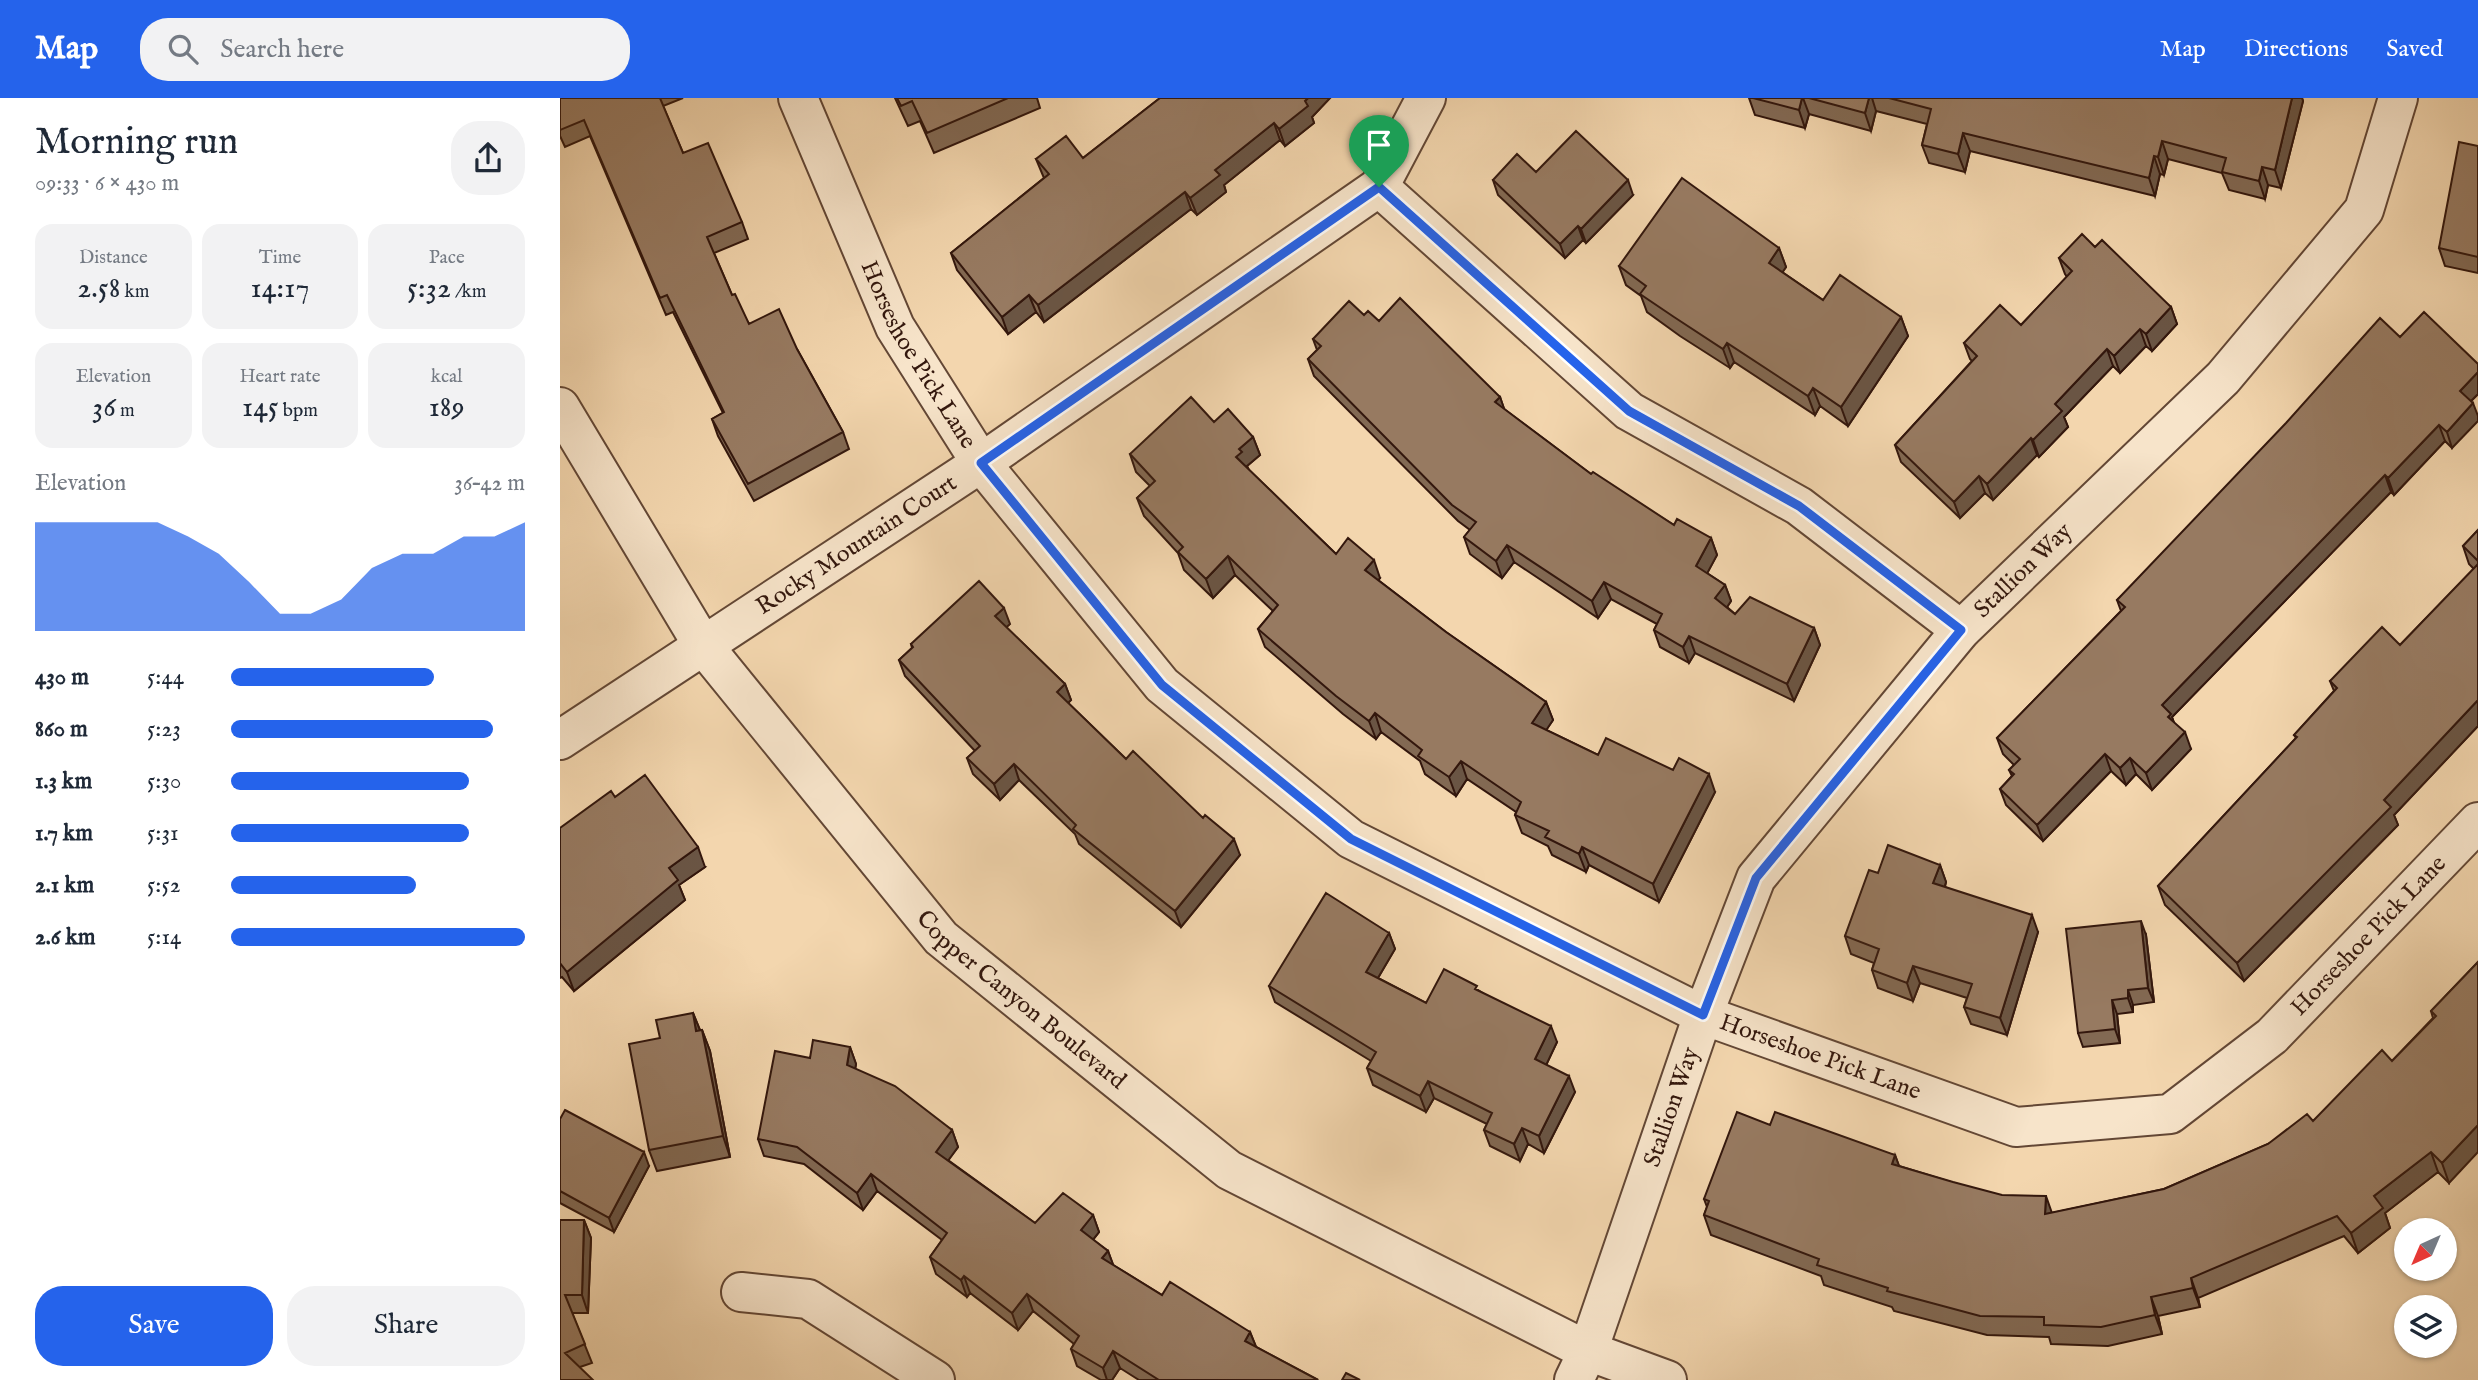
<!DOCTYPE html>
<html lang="en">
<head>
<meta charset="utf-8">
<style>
  :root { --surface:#fff; --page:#f2f2f3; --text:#1f2937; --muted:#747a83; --accent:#2563eb }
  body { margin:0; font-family:"IM FELL English",serif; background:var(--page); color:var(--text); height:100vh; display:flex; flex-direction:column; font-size:26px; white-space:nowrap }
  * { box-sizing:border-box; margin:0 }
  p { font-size:23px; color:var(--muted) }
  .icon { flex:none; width:38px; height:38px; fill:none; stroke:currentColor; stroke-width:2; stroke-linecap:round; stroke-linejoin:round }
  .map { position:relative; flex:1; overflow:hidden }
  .side { display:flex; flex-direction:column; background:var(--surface); width:560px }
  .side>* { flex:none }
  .needle { width:46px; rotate:224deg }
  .tools { position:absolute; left:1834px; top:1120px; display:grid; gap:14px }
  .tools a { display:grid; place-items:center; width:63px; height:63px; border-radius:50%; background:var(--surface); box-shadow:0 2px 5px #0004; font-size:35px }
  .pin { position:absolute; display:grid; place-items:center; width:60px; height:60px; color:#fff; margin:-72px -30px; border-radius:50% 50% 50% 0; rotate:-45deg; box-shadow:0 0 7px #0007 }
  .pin .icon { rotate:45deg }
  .round { display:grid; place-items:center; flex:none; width:74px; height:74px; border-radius:28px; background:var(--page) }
  .overview { display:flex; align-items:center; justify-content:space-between; height:119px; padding:0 35px }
  h1 { font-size:38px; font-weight:600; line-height:52px }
  .stats { display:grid; grid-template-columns:repeat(3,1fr); gap:10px; height:119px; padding:7px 35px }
  .stats div { display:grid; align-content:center; border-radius:18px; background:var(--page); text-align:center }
  .stats b { font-size:30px; font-weight:600 }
  .stats small { font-size:19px; font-weight:400 }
  .stats p { font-size:19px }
  .chart { height:196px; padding:14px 35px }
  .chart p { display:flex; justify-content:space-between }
  .chart svg { width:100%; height:126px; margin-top:7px; fill:var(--accent); opacity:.7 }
  .primary-button { display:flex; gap:14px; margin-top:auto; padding:14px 35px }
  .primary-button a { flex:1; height:80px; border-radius:28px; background:var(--accent); color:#fff; font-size:28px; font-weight:600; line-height:80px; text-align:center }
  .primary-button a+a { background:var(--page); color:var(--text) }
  ul { padding:0 35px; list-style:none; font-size:23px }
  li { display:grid; grid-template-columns:112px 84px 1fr; align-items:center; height:52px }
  li i { height:18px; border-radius:9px; background:var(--accent) }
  header { display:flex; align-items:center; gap:42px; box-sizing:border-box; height:98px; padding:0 35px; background:var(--accent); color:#fff }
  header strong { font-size:33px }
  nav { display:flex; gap:38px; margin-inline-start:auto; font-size:24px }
  .search { width:490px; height:63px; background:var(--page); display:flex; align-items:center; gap:18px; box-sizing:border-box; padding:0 24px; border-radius:28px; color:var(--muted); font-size:26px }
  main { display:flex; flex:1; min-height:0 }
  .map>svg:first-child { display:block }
</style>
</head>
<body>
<header>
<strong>Map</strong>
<div class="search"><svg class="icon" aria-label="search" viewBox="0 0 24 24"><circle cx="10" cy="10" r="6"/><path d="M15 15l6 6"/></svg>Search here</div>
<nav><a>Map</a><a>Directions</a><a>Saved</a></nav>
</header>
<main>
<section class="side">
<div class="overview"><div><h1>Morning run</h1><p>09:33 · 6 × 430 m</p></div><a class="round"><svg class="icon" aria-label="share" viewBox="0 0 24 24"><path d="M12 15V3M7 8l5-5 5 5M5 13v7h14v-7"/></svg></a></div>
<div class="stats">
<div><p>Distance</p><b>2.58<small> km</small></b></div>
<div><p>Time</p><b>14:17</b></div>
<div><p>Pace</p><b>5:32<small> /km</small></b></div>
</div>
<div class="stats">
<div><p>Elevation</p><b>36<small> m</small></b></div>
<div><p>Heart rate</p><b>145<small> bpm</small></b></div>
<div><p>kcal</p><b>189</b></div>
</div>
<div class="chart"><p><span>Elevation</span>36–42 m</p>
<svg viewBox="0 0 160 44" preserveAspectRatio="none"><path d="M0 44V6L10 6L20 6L30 6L40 6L50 11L60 17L70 27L80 38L90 38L100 33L110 22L120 17L130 17L140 11L150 11L160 6V44z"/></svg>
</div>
<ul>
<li><b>430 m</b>5:44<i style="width:69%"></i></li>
<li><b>860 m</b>5:23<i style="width:89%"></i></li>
<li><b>1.3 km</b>5:30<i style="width:81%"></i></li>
<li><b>1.7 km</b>5:31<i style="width:81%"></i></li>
<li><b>2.1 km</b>5:52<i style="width:63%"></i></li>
<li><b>2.6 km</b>5:14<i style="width:100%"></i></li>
</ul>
<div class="primary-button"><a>Save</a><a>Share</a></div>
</section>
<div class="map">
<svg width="1918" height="1282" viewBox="0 0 1918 1282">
  <rect width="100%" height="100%" fill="#f3d6ae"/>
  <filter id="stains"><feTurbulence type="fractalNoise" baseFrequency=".00286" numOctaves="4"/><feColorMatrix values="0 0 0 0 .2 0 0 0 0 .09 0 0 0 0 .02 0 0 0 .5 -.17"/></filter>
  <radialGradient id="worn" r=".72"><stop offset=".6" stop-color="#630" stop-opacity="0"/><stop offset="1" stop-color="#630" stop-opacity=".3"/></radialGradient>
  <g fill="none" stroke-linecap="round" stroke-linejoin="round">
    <g stroke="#634735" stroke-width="42">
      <g id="street">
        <path id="s1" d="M238,0L335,229L421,365L602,587L791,741L1143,917L1456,1029L1610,1016L1712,938L1918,724"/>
        <path d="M819,89L1069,313L1239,408L1401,532"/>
        <path id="s2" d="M0,309L142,546L381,840L669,1072L1028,1253L1107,1282"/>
        <path id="s3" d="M0,642L421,365L819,89L866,0"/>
        <path d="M181,1194L248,1201L375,1282"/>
        <path id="s4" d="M1014,1282L1028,1253L1143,917L1196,780L1401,532L1663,280L1804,112L1838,0"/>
      </g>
    </g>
    <use href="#street" stroke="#f7e4ca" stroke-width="38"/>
  </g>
  <path fill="#826953" stroke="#33170d" stroke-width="2" d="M0,0H123L103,8L123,55L182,124L188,141L154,155L172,197L189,226L237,251L283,334L289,351L194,403L158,338L152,321L163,315L113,214L106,217L30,38L5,49L0,38Z
    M335,0H477L480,10L374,55L360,23L348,28Z
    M600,0H770L752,19L754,25L725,48L720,42L664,87L666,94L637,117L631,111L484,224L476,214L448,236L397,172L391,155L484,80L476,61L523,60Z
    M1189,0H1742L1743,3L1721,90L1708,87L1705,101L1669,92L1662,75L1608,61L1604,77L1600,76L1595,98L1410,53L1405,74L1369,65L1362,47L1367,26L1316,13L1311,33L1249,16L1245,30L1195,17Z
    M1918,48V175L1885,168L1879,150Z
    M976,74L1073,97L1026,145L1023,142L1005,160L938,97L933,82Z
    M1535,149L1611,209L1617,226L1592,253L1586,248L1560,275L1553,268L1504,319L1508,329L1479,359L1477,357L1433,402L1425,395L1400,420L1341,364L1335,347L1412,263L1410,261L1404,245L1461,227L1507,179L1505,176L1499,160Z
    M1219,150L1226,169L1222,174L1263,202L1341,219L1348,238L1288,328L1260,308L1255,317L1174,264L1170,270L1120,238L1087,214L1081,198L1066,187L1059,168Z
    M804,217L819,223L940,299L944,311L1031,376L1114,427L1151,440L1157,457L1147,475L1165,487L1171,503L1167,509L1175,516L1254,530L1260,547L1234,603L1135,555L1129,565L1100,549L1094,532L1097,526L1051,501L1038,520L954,464L942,480L910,456L904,439L910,432L898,423L754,278L748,261L757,252L753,241Z
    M1840,239L1918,296L1911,303L1892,350L1885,343L1834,397L1831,394L1612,619L1614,625L1631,651L1592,692L1576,676L1566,687L1551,673L1483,743L1446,707L1440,691L1452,678L1449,672L1454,667L1443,656L1437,640L1561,513L1557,502Z
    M654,324L693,339L700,357L687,368L688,371L776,456L820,480L818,482L886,534L986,604L993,622L986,632L1038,657L1155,694L1099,804L1029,767L1026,774L992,757L988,748L962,735L955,717L956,714L907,681L896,698L865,676L860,663L821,634L816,641L783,616L705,549L698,531L713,513L675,477L653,500L624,472L618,455L584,418L577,400L590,388L576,374L570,356Z
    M1918,432V628L1834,717L1838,727L1684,883L1605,807L1598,788L1736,640L1734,637L1774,593L1770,583L1840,547L1914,471L1909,466L1903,448Z
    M450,526L446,529L505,586L511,602L508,605L566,661L680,757L621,829L519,746L515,736L459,682L440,702L413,676L407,660L415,653L345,578L339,562L352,550L351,546Z
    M0,730L145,769L119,787L125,802L14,893L2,879L0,880Z
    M1380,767L1386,784L1385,789L1478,834L1447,937L1411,926L1404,909L1407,900L1360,885L1353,903L1318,890L1312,872L1314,865L1291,856L1285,838L1318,775Z
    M829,835L835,851L818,880L866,905L918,892L997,944L986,967L1015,994L984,1055L968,1046L960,1063L930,1048L924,1032L927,1026L874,1000L866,1014L813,987L807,970L811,963L715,904L709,888Z
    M1586,837L1594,904L1573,907V914L1557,916L1560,945L1523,949L1518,935Z
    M1918,864L1889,1085L1878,1074L1825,1115L1830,1130L1798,1155L1784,1138L1638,1200L1640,1209L1598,1218L1602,1236L1548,1248L1491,1246L1489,1239L1427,1237L1334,1213L1332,1209L1264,1187L1261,1178L1151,1137L1144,1117L1147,1109L1144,1101L1210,1027L1335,1057L1339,1068L1492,1115L1604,1091L1708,1046L1753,1023L1832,963L1873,920L1871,913Z
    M133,915L140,932H142L150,953L170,1059L97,1073L89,1052L100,940Z
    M290,949L296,966L295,971L392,1032L398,1049L388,1062L475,1125L533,1117L539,1134L533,1142L548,1153L553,1167L602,1197L690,1234L696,1249L758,1282H579L560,1270L552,1282H541L517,1268L511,1251L514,1246L473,1213L458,1232L410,1195L407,1199L376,1176L370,1159L382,1142L317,1093L303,1112L244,1066L204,1058L198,1041L250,960Z
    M0,1021L89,1068L54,1134L0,1105Z
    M0,1122H24L31,1140L28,1215H12L32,1265L20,1269L0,1282Z"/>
  <path fill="#6a5544" stroke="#33170d" stroke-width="2" d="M748,0H770L752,19L754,25L725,48L719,31Z
    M1242,0H1243L1249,16L1245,30L1239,12Z
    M1309,0H1312L1316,13L1311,33L1305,15Z
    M1732,0H1742L1743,3L1721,90L1715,72Z
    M714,25L720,42L664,87L666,94L637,117L630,100L655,72Z
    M1403,35L1410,53L1405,74L1398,56Z
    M1602,43L1608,61L1604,77L1598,59Z
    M1594,58L1600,76L1595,98L1589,80Z
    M1702,69L1708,87L1705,101L1699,83Z
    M1068,82L1073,97L1026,145L1021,131Z
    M625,94L631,111L484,224L478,207Z
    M1018,128L1023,142L1005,160L1000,146Z
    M1219,150L1226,169L1216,184L1209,165Z
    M469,197L476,214L448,236L442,219Z
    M1611,209L1617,226L1592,253L1586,236Z
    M1341,219L1348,238L1288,328L1281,309Z
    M1580,231L1586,248L1560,275L1554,258Z
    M1167,245L1174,264L1170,270L1163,251Z
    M1547,251L1553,268L1504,319L1508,329L1479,359L1473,342L1495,306Z
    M1918,274V296L1905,309L1900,293Z
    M1253,290L1260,308L1255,317L1248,298Z
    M940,299L946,316L935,304Z
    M1913,305L1918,318V323L1892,350L1887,334Z
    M1879,327L1885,343L1834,397L1828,380Z
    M693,339L700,357L687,368L689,372L676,359L679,351Z
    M1471,340L1477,357L1433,402L1427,386Z
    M1825,377L1831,394L1612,619L1617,633L1602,607Z
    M1419,378L1425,395L1400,420L1394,404Z
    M1151,440L1157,457L1142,485L1136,468Z
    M947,447L954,464L942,480L936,463Z
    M668,458L675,477L653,500L646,481Z
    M814,462L820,480L812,490L805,472Z
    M1044,484L1051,501L1038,520L1032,503Z
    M1165,487L1171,503L1162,517L1155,500Z
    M444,510L450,526L441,534L435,518Z
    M1254,530L1260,547L1234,603L1227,586Z
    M1129,538L1135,555L1129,565L1123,549Z
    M505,586L511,602L503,610L497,594Z
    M1918,602V628L1834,717L1838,727L1684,883L1677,865L1824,702Z
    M986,604L993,622L979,643L972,625Z
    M815,615L821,634L816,641L809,623Z
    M1625,634L1631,651L1592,692L1586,675Z
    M1545,656L1551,673L1483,743L1477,727Z
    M1570,660L1576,676L1566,687L1560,670Z
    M901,663L907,681L896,698L889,679Z
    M454,666L459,682L440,702L434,686Z
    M1149,676L1155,694L1099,804L1093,786Z
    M674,741L680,757L621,829L615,813Z
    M138,749L145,769L119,787L125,802L14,893L7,874L109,770Z
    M1022,749L1029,767L1026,774L1019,756Z
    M1380,767L1386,784L1380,803L1373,785Z
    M1472,817L1478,834L1447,937L1440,920Z
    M1581,823L1586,837L1594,904L1588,890Z
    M829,835L835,851L812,890L806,874Z
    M1353,868L1360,885L1353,903L1347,885Z
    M1568,892L1573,907V914L1568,900Z
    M1552,902L1557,916L1560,945L1555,931Z
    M133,915L141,935L136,933Z
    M991,928L997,944L981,978L975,961Z
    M142,932L150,953L170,1059L163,1038Z
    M290,949L296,966L293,984L287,967Z
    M1009,978L1015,994L984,1055L979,1038Z
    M868,983L874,1000L866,1014L860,998Z
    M1918,1027V1054L1889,1085L1882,1065Z
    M962,1030L968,1046L960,1063L954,1046Z
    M392,1032L398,1049L382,1071L376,1054Z
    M84,1054L89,1068L54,1134L49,1120Z
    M1871,1054L1878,1074L1825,1115L1830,1130L1798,1155L1791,1135L1814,1098Z
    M1335,1057L1342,1076L1332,1066Z
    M311,1076L317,1093L303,1112L297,1095Z
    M1486,1098L1493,1118L1485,1116Z
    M533,1117L539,1134L527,1149L521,1132Z
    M24,1122L31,1140L28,1215L22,1197Z
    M548,1153L554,1169L542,1160Z
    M404,1178L410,1195L407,1199L401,1182Z
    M1631,1180L1638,1200L1640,1209L1633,1190Z
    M467,1196L473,1213L458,1232L452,1215Z
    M1591,1199L1598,1218L1602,1236L1595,1217Z
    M690,1234L697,1251L685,1243Z
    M553,1253L560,1270L552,1282H547L543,1270Z"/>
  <path fill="#977a61" stroke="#33170d" stroke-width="2" d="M0,0H100L123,55L148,45L182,124L147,139L172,197L175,196L189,226L219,211L237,251L283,334L188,386L152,321L164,314L107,197L100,200L24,22L0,32Z
    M337,0H448L367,35L352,3L341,8Z
    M600,0H748L745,3L748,8L719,31L714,25L655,72L660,77L630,100L625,94L478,207L469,197L442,219L391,155L489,76L476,61L506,38L523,60Z
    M1193,0H1242L1239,12Z
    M1249,0H1309L1305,15Z
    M1329,0H1732L1715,72L1702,69L1699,83L1662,74L1666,60L1602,43L1598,59L1594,58L1589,80L1403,35L1398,56L1362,47L1371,11Z
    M1016,33L1068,82L1021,131L1018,128L1000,146L933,82L957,56L976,74Z
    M1899,44L1918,48V159L1879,150Z
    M1122,80L1219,150L1209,165L1263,202L1280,177L1341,219L1281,309L1253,290L1248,298L1167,245L1163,251L1114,219L1080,196L1086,188L1059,168Z
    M1522,136L1535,149L1542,142L1611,209L1586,236L1580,231L1554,258L1547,251L1495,306L1502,313L1473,342L1471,340L1427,386L1419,378L1394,404L1335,347L1417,258L1404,245L1440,207L1461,227L1512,173L1499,160Z
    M840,200L940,299L935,304L1031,376L1033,374L1114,427L1117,421L1151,440L1136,468L1165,487L1155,500L1175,516L1190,499L1254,530L1227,586L1129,538L1123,549L1094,532L1102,516L1044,484L1032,503L947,447L936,463L904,439L916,424L892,407L748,261L761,248L753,241L789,203L804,217L808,213L819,223Z
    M1864,214L1918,266V274L1900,293L1913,305L1887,334L1879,327L1828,380L1825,377L1602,607L1611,616L1608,619L1625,634L1586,675L1570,660L1560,670L1545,656L1477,727L1440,691L1454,676L1449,672L1460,661L1437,640L1565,509L1557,502L1726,325L1820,220L1840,239Z
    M631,299L654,324L668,311L693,339L679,351L682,354L676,359L776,456L788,440L814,462L805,472L886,534L986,604L972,625L1038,657L1046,640L1113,672L1119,660L1149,676L1093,786L1022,749L1019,756L985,739L989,733L955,717L961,704L901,663L889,679L858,658L862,652L815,615L809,623L776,598L698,531L718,507L668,458L646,481L618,454L623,449L577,400L595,383L570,356Z
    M1918,432V463L1903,448Z
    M1918,466V602L1824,702L1831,709L1677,865L1598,788L1737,639L1734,637L1777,590L1770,583L1822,529L1840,547Z
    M419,483L444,510L435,518L505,586L497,594L566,661L573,653L643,720L645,717L674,741L615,813L513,731L516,727L454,666L434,686L407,660L420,648L339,562L353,549L351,546Z
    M85,677L138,749L109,770L118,782L7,874L0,865V730L51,693L55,699Z
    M1328,747L1380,767L1373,785L1472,817L1440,920L1404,909L1412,886L1353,868L1347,885L1312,872L1319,851L1285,838L1309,772L1318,775Z
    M766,795L829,835L806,874L866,905L884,871L917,888L915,891L991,928L975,961L1009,978L979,1038L962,1030L954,1046L924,1032L932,1015L868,983L860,998L807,970L816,954L709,888Z
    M1581,823L1588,890L1568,892V900L1552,902L1555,931L1518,935L1506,831Z
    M1918,864V1027L1882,1065L1871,1054L1814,1098L1823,1110L1791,1135L1777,1118L1631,1180L1633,1190L1591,1199L1595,1217L1541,1229L1484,1227V1219L1420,1218L1327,1193L1328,1190L1257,1167L1259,1161L1144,1117L1149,1103L1144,1101L1177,1014L1210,1027L1215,1014L1335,1057L1332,1066L1393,1084L1442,1097L1486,1098L1485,1116L1604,1091L1708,1046L1747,1016L1753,1023L1822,952L1832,963L1876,918L1871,913Z
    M133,915L136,933L142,932L163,1038L89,1052L69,946L100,940L96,922Z
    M253,942L290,949L287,967L335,988L392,1032L376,1054L475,1125L503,1095L533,1117L521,1132L548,1153L542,1160L602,1197L610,1184L690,1234L685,1243L758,1282H599L553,1253L543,1270L511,1251L519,1238L467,1196L452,1215L404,1178L401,1182L370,1159L387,1135L311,1076L297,1095L237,1049L198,1041L215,953L250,960Z
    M5,1012L84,1054L49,1120L0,1093V1021Z
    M0,1122H24L22,1197H5L25,1246L5,1255L33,1282H0Z
    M786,1275L800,1282H782Z"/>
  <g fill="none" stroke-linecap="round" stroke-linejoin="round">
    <g stroke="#fff" stroke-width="14">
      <path id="route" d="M819,89L1069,313L1239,408L1401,532L1196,780L1143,917L791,741L602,587L421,365Z"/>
    </g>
    <use href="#route" stroke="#2563eb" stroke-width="9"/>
  </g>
  <g text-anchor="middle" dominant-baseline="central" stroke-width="7" stroke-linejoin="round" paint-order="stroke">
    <g font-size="24" fill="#33170d" stroke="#f7e4ca">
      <text stroke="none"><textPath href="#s1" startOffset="284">Horseshoe Pick Lane</textPath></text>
      <text stroke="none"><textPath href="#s3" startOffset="355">Rocky Mountain Court</textPath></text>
      <text stroke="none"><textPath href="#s4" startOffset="942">Stallion Way</textPath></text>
      <text stroke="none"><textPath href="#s1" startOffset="2088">Horseshoe Pick Lane</textPath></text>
      <text stroke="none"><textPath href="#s2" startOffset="756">Copper Canyon Boulevard</textPath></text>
      <text stroke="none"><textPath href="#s1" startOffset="1458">Horseshoe Pick Lane</textPath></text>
      <text stroke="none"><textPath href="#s4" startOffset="290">Stallion Way</textPath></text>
    </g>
  </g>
  <rect width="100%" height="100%" filter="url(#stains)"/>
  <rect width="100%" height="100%" fill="url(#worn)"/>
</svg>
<div class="tools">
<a><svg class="needle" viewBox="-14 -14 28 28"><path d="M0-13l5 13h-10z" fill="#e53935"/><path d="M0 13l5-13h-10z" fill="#747a83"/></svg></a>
<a><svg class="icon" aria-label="layers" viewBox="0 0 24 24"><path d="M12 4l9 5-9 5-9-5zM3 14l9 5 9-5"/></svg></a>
</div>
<div class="pin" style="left:819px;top:89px;background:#1e9e55"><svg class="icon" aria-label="arrive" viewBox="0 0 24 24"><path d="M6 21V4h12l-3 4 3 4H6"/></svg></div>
</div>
</main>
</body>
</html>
